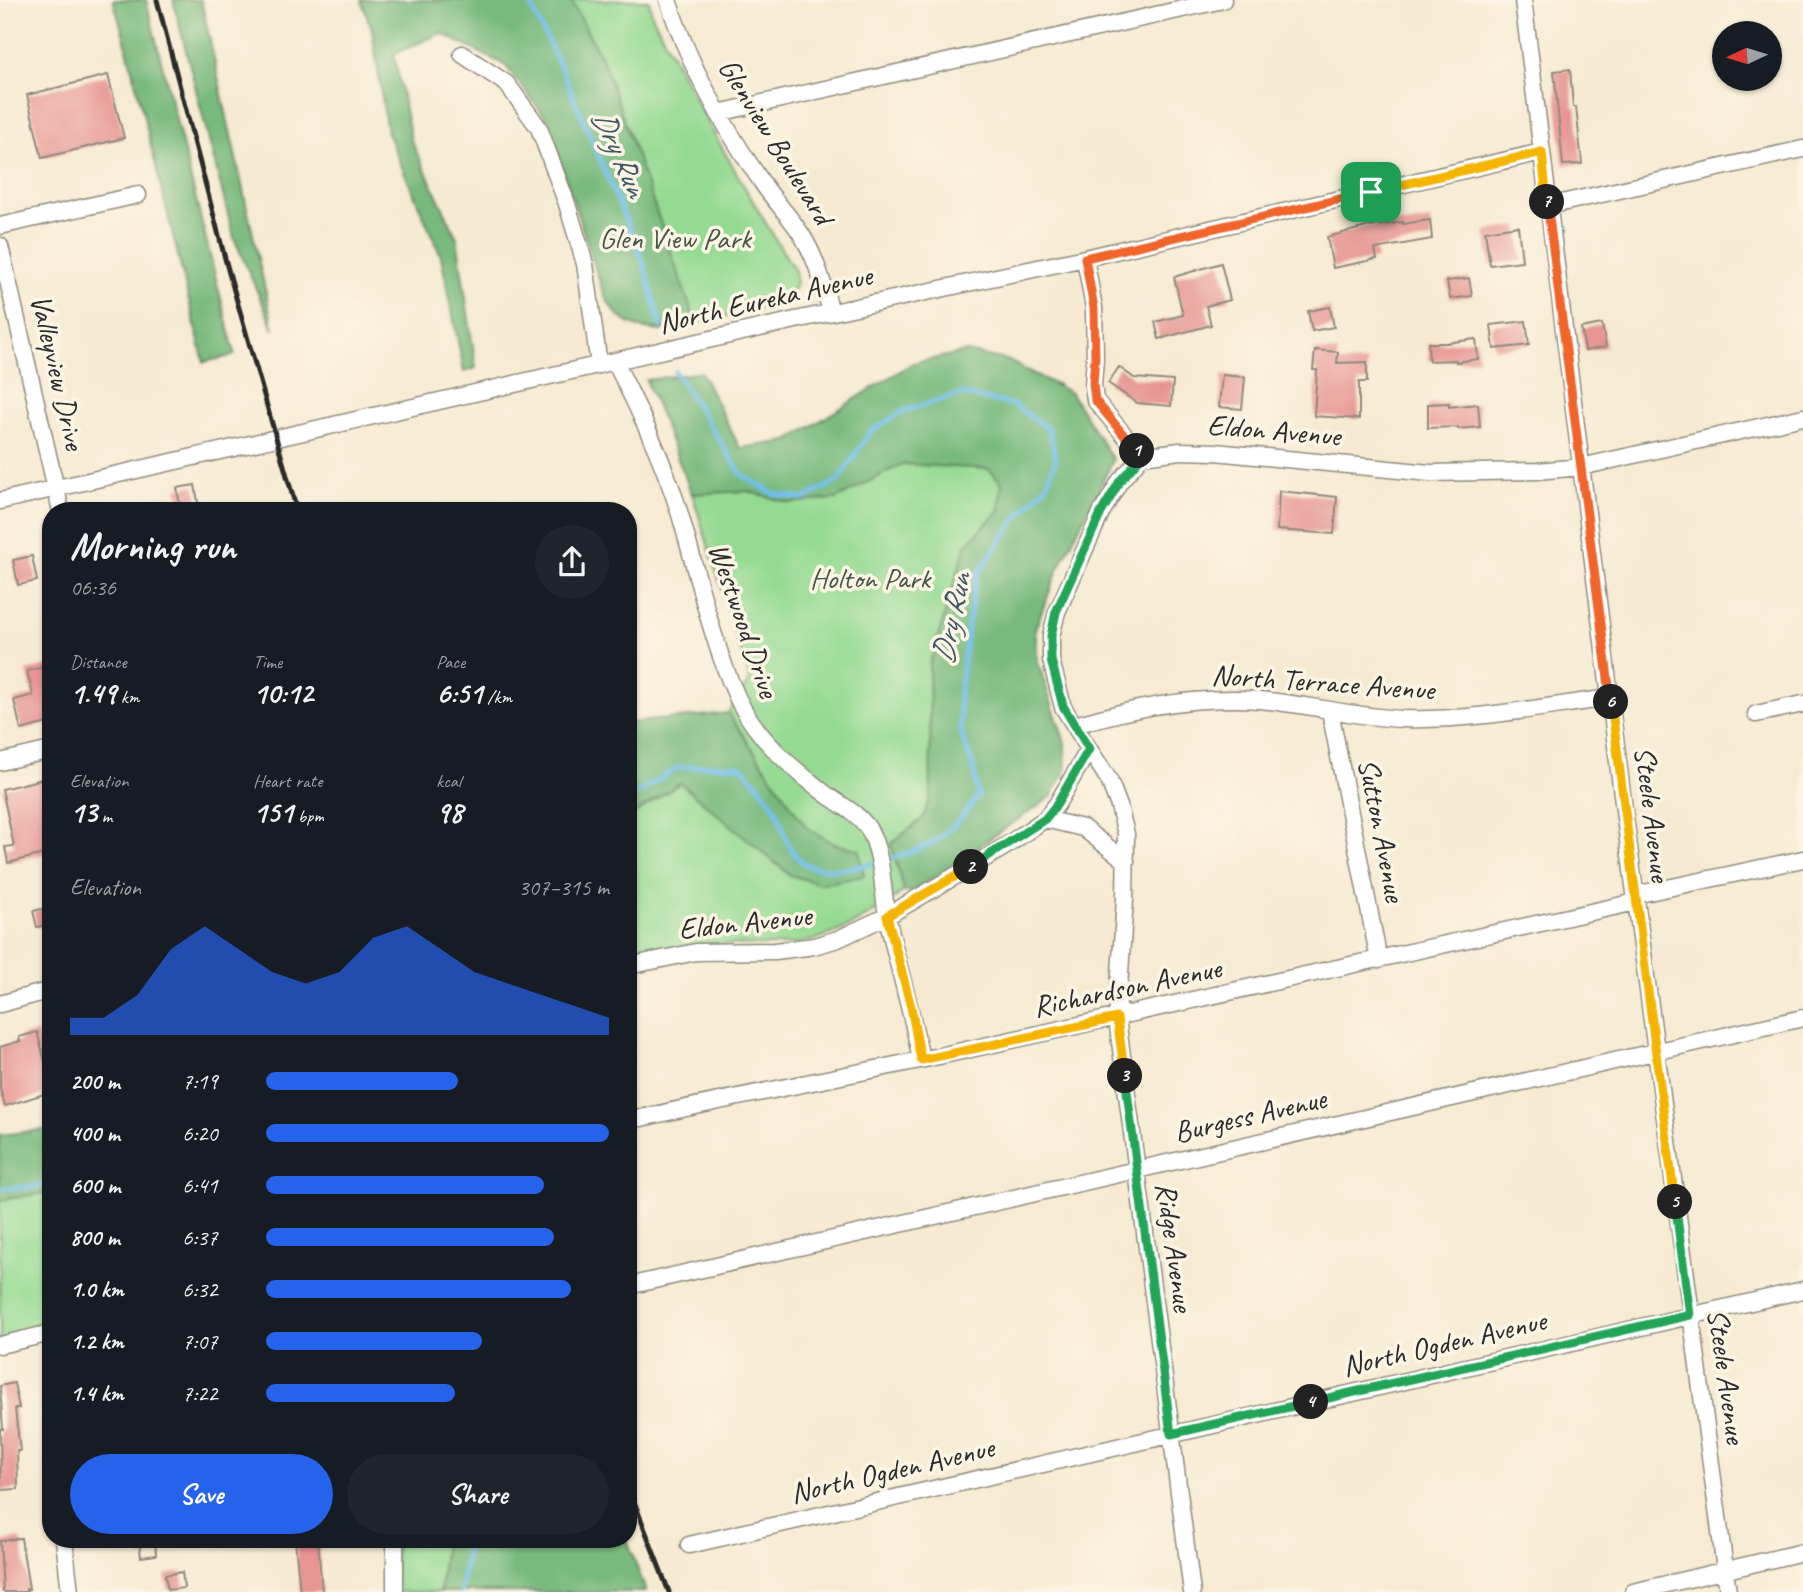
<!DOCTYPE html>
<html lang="en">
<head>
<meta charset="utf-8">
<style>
  :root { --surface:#171b24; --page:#20242c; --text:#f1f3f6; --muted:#9ea1a6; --accent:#2563eb }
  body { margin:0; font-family:Caveat,sans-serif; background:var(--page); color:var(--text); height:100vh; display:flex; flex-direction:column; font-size:26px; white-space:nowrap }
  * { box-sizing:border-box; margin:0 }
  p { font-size:23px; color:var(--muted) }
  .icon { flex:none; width:38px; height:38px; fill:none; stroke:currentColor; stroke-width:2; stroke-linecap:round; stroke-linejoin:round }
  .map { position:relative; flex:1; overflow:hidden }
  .sheet { position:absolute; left:42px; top:502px; width:595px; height:1046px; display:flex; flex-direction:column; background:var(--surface); border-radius:28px; box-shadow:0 2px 5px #0004 }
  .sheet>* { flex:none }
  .needle { width:46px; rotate:266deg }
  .tools { position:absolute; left:1712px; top:21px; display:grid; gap:14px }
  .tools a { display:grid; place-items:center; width:70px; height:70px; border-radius:50%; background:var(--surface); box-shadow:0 2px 5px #0004; font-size:35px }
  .pin { position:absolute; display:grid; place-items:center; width:60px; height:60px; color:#fff; margin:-30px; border-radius:14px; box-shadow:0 4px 10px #0006 }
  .km { position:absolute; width:35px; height:35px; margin:-18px; border-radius:50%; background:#222; color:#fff; font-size:19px; line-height:35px; text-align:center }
  .round { display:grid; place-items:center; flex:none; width:74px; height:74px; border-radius:37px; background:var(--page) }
  .head { display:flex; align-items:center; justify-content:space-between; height:119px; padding:0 28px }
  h1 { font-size:38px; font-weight:600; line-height:52px }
  .figures { display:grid; grid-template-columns:repeat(3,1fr); gap:10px; height:119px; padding:7px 28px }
  .figures div { display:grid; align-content:center }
  .figures b { font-size:30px; font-weight:600 }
  .figures small { font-size:19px; font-weight:400 }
  .figures p { font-size:19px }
  .chart { height:196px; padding:14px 28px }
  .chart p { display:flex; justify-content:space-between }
  .chart svg { width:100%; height:126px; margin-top:7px; fill:var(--accent); opacity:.7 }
  .action { display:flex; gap:14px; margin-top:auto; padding:14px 28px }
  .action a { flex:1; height:80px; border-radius:42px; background:var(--accent); color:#fff; font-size:28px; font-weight:600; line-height:80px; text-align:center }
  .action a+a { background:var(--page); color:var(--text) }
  ul { padding:0 28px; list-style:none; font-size:23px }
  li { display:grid; grid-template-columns:112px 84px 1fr; align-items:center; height:52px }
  li i { height:18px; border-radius:9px; background:var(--accent) }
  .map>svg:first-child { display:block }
</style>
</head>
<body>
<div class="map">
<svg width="1803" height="1592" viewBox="0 0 1803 1592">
  <rect width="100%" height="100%" fill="#fcf5e5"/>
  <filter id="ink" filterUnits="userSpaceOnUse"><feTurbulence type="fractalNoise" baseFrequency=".0143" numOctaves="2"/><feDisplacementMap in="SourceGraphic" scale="14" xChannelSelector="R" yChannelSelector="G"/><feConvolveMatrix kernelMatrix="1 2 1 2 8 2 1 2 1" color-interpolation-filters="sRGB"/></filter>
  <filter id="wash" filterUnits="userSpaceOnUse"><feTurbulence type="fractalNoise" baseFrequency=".00686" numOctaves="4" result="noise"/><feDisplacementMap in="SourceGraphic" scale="28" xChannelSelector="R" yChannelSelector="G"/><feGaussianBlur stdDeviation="1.57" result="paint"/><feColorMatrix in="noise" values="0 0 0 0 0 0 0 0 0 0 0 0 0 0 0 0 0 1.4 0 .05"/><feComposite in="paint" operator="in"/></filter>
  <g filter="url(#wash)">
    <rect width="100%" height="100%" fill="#f6ead2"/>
    <path fill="#95da93" stroke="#60825f" stroke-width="2" d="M492,0H649L652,15C695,103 743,187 795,271C798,287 792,298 777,305L659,331C634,329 615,317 604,294L546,118Z
      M929,367L1058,384L1079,467L950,854C903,892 857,934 794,944C764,948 732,942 702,945C677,947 653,953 628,959V818L680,783L750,680L686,474L805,446Z
      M51,1192V1333L0,1345V1200Z
      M395,1540H445L440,1592H395Z"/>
    <path fill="#78ba7d" stroke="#527254" stroke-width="2" d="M113,0H146L235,355L204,362L124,36Z
      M173,0H201L274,330L234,238Z
      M361,0H571L603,61L696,323C657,332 624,337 604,294L546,118L505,65L441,33L394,54L411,140L457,238L476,368L464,372L441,256L387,133L372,29Z
      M966,352L1007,360L1071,393L1113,460L1058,570L1035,629L1038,663L1065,743L1066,770L1051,797L913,891L904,892L891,844L923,818L931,795L929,666L966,545L999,511L1002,483L989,469L902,464L836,499L790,503L747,491L692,494L646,380L701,372L740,448L788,441L913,363Z
      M728,713L806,827L835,844L859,849L864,876L821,884L790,875L680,783L628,818V723Z
      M51,1129V1192L0,1200V1135Z
      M445,1540H627L646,1592H440Z"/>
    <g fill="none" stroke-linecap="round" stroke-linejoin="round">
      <path stroke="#70beeb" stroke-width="5" d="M528,0L561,68L642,258L661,327
        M628,799L677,768L709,765L741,766C755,781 768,794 777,812C785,830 784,845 800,860C824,883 907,857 933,842C951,831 966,813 978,796L973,765L961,734L959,695L969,617L977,575L1016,519L1046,486L1056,459L1049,429L1014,405L960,394L903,411L870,432L839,480L804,499L774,494L742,475L675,372
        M0,1189L51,1185
        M461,1592L468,1540"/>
    </g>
    <g id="blocks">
      <path fill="#e79492" d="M1570,69L1573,107H1576L1582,164L1563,165L1554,71Z
        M108,75L124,138L42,158L27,95Z
        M1430,220L1432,239L1375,249L1377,259L1333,268L1327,237L1370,226L1371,227L1403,222V224Z
        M1518,226L1522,261L1490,265L1485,231Z
        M1221,263L1230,300L1206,306L1211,325L1159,339L1155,322L1183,315L1174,277Z
        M1469,278L1472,296L1450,299L1447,281Z
        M1330,307L1334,327L1312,331L1308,311Z
        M1526,321L1529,345L1494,349L1491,325Z
        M1602,324L1606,347L1585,351L1581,328Z
        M1476,339L1478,359L1456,362V360L1429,361L1428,343H1446Z
        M1315,350L1338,352L1337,363L1367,362V382H1359V419L1314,416L1317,370H1313Z
        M1119,367L1134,378L1173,381L1171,406L1137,403L1108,383Z
        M1222,375L1245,377L1242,409L1219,407Z
        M1449,403V407L1478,404L1480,427L1458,429V427L1428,428V404Z
        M195,485L199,508L181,511L177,488Z
        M1279,491L1337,497L1334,534L1277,530Z
        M32,556L37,581L18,585L13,560Z
        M48,666L51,669V722L21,730L14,700L33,695L27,671Z
        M51,777V852L8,863L5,847L14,846L2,789Z
        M51,907V924L37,927L33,911Z
        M37,1032L51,1083V1092L5,1106L0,1089V1047L20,1041L19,1037Z
        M14,1383L19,1408H15L20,1451H17L18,1489L1,1490L0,1429H3L0,1386Z
        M21,1538L29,1589H26L27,1592H3L0,1541Z
        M139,1540H155L156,1555L141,1557Z
        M295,1540H318L322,1592H300Z
        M182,1572L184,1588L168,1590L165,1575Z"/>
    </g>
  </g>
  <g filter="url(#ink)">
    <use href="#blocks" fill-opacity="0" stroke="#908a7e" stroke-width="2"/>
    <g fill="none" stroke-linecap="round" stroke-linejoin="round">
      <g stroke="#908a7e" stroke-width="19">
        <path id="minor" d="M668,0C688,63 724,127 761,181C774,201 791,217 803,237C817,260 824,287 831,312
          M1523,0L1624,810L1728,1592
          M462,54L507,84L539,128L567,204L585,264L599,365
          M718,113L1223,0
          M1548,206L1803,149
          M0,226L138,195
          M0,246L61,511
          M1085,258L1094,308L1095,358L1093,385L1095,400L1142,456
          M615,362C639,409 662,457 678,508C697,570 711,641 738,699C757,739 792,768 827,795C841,805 858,813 868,828C883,853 882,888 887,916C897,964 912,1011 921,1060
          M0,501L791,321L1085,258L1542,152
          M1330,711L1379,960
          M1756,714L1803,704
          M1075,725C1135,707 1197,695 1260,700C1308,704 1354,717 1403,719C1472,721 1542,707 1610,698
          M1089,749L1109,780L1119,806L1126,834L1125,899L1117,1018L1192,1592
          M0,762L51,750
          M1045,819L1083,828L1126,861
          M1635,895L1803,859
          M628,966L696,952L775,951L814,946L838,939L887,916L1006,846L1045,819L1057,804L1089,749L1063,707L1051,660V636L1057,612L1101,513L1120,481L1142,456L1180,451L1215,452L1430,473L1537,471L1581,467L1803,417
          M0,1004L51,990
          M628,1121C731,1097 835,1078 939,1056C1172,1006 1404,954 1636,902
          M628,1286L1803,1018
          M0,1345L51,1333
          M64,1540L70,1592
          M395,1540V1592
          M689,1545L1803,1290
          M1633,1592L1803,1552"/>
      </g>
      <use href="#minor" stroke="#fff" stroke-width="16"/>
      <path stroke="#2b2b2b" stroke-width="5" d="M157,0L227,266L297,511
        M628,1486L669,1592"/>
    </g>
  </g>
  <g fill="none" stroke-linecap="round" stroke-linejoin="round" filter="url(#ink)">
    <g stroke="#fff" stroke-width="14">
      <path id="split-1" d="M1137,451L1095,400L1093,384L1095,358L1094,308L1085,258L1371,192"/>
    </g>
    <g stroke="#fff" stroke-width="14">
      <path id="split-2" d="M971,867L1045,819L1057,804L1089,749L1063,706L1051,660V636L1056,612L1101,513L1120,481L1142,456L1137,451"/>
    </g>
    <g stroke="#fff" stroke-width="14">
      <path id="split-3" d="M971,867L887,916L911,1007L921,1060L1117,1018L1125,1076"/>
    </g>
    <g stroke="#fff" stroke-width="14">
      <path id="split-4" d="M1125,1076L1171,1434L1311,1402"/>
    </g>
    <g stroke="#fff" stroke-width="14">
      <path id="split-5" d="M1311,1402L1690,1315L1675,1202"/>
    </g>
    <g stroke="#fff" stroke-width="14">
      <path id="split-6" d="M1611,702L1675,1202"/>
    </g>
    <g stroke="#fff" stroke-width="14">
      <path id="split-7" d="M1547,202L1611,702"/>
    </g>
    <g stroke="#fff" stroke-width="14">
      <path id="split-8" d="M1371,192L1542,152L1547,202"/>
    </g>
    <use href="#split-1" stroke="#f0652b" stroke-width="9"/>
    <use href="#split-2" stroke="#22a559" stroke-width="9"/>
    <use href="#split-3" stroke="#f5b400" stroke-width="9"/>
    <use href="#split-4" stroke="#22a559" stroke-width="9"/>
    <use href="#split-5" stroke="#22a559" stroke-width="9"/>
    <use href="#split-6" stroke="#f5b400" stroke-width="9"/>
    <use href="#split-7" stroke="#f0652b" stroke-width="9"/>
    <use href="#split-8" stroke="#f5b400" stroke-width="9"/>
  </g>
  <g text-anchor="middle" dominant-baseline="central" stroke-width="7" stroke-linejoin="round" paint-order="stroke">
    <g font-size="30" fill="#2b2b2b" stroke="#fcf5e5">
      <text transform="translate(776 141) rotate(58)">Glenview Boulevard</text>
      <text transform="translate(765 299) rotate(-13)">North Eureka Avenue</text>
      <text transform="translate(58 372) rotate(77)">Valleyview Drive</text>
      <text transform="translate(1274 430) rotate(5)">Eldon Avenue</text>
      <text transform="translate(744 620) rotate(71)">Westwood Drive</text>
      <text transform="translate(1323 682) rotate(4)">North Terrace Avenue</text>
      <text transform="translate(1653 814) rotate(83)">Steele Avenue</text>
      <text transform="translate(1382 830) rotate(79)">Sutton Avenue</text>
      <text transform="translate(745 922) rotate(-6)">Eldon Avenue</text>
      <text transform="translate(1127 987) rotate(-12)">Richardson Avenue</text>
      <text transform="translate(1250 1115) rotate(-13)">Burgess Avenue</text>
      <text transform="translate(1175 1247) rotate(82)">Ridge Avenue</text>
      <text transform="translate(1444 1343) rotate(-13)">North Ogden Avenue</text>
      <text transform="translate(1727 1376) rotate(82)">Steele Avenue</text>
      <text transform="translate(892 1470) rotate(-13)">North Ogden Avenue</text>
    </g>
    <g font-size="30" fill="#465745" stroke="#fcf5e5">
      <text x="675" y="238">Glen View Park</text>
      <text x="870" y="578">Holton Park</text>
    </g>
    <g font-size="32" font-style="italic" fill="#405765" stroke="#fcf5e5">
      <text transform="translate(620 153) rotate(66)">Dry Run</text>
      <text transform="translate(951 618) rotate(-78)">Dry Run</text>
    </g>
  </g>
</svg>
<div class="tools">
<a><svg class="needle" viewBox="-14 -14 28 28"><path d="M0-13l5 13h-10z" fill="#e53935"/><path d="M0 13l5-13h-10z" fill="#9ea1a6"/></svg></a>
</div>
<div class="pin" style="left:1371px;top:192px;background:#1e9e55"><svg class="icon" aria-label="arrive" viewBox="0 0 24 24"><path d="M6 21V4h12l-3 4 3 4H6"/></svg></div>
<b class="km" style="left:1137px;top:451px">1</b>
<b class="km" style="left:971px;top:867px">2</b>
<b class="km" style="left:1125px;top:1076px">3</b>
<b class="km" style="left:1311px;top:1402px">4</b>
<b class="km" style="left:1675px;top:1202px">5</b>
<b class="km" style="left:1611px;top:702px">6</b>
<b class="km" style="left:1547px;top:202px">7</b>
<section class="sheet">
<div class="head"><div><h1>Morning run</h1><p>06:36</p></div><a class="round"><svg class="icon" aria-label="share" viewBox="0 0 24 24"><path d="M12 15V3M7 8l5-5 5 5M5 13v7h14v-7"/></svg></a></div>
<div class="figures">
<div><p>Distance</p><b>1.49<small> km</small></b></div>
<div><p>Time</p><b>10:12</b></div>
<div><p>Pace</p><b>6:51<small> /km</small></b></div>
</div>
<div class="figures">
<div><p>Elevation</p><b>13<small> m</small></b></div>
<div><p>Heart rate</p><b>151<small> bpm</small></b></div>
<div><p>kcal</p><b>98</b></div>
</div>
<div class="chart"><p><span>Elevation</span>307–315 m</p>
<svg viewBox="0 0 160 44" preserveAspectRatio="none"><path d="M0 44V38L10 38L20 30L30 14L40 6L50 14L60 22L70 26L80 22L90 10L100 6L110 14L120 22L130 26L140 30L150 34L160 38V44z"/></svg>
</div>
<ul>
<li><b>200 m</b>7:19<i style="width:56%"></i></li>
<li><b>400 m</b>6:20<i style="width:100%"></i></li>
<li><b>600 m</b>6:41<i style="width:81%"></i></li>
<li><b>800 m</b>6:37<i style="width:84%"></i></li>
<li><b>1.0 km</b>6:32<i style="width:89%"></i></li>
<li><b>1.2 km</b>7:07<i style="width:63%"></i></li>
<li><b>1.4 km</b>7:22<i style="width:55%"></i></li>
</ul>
<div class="action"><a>Save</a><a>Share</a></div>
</section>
</div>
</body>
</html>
